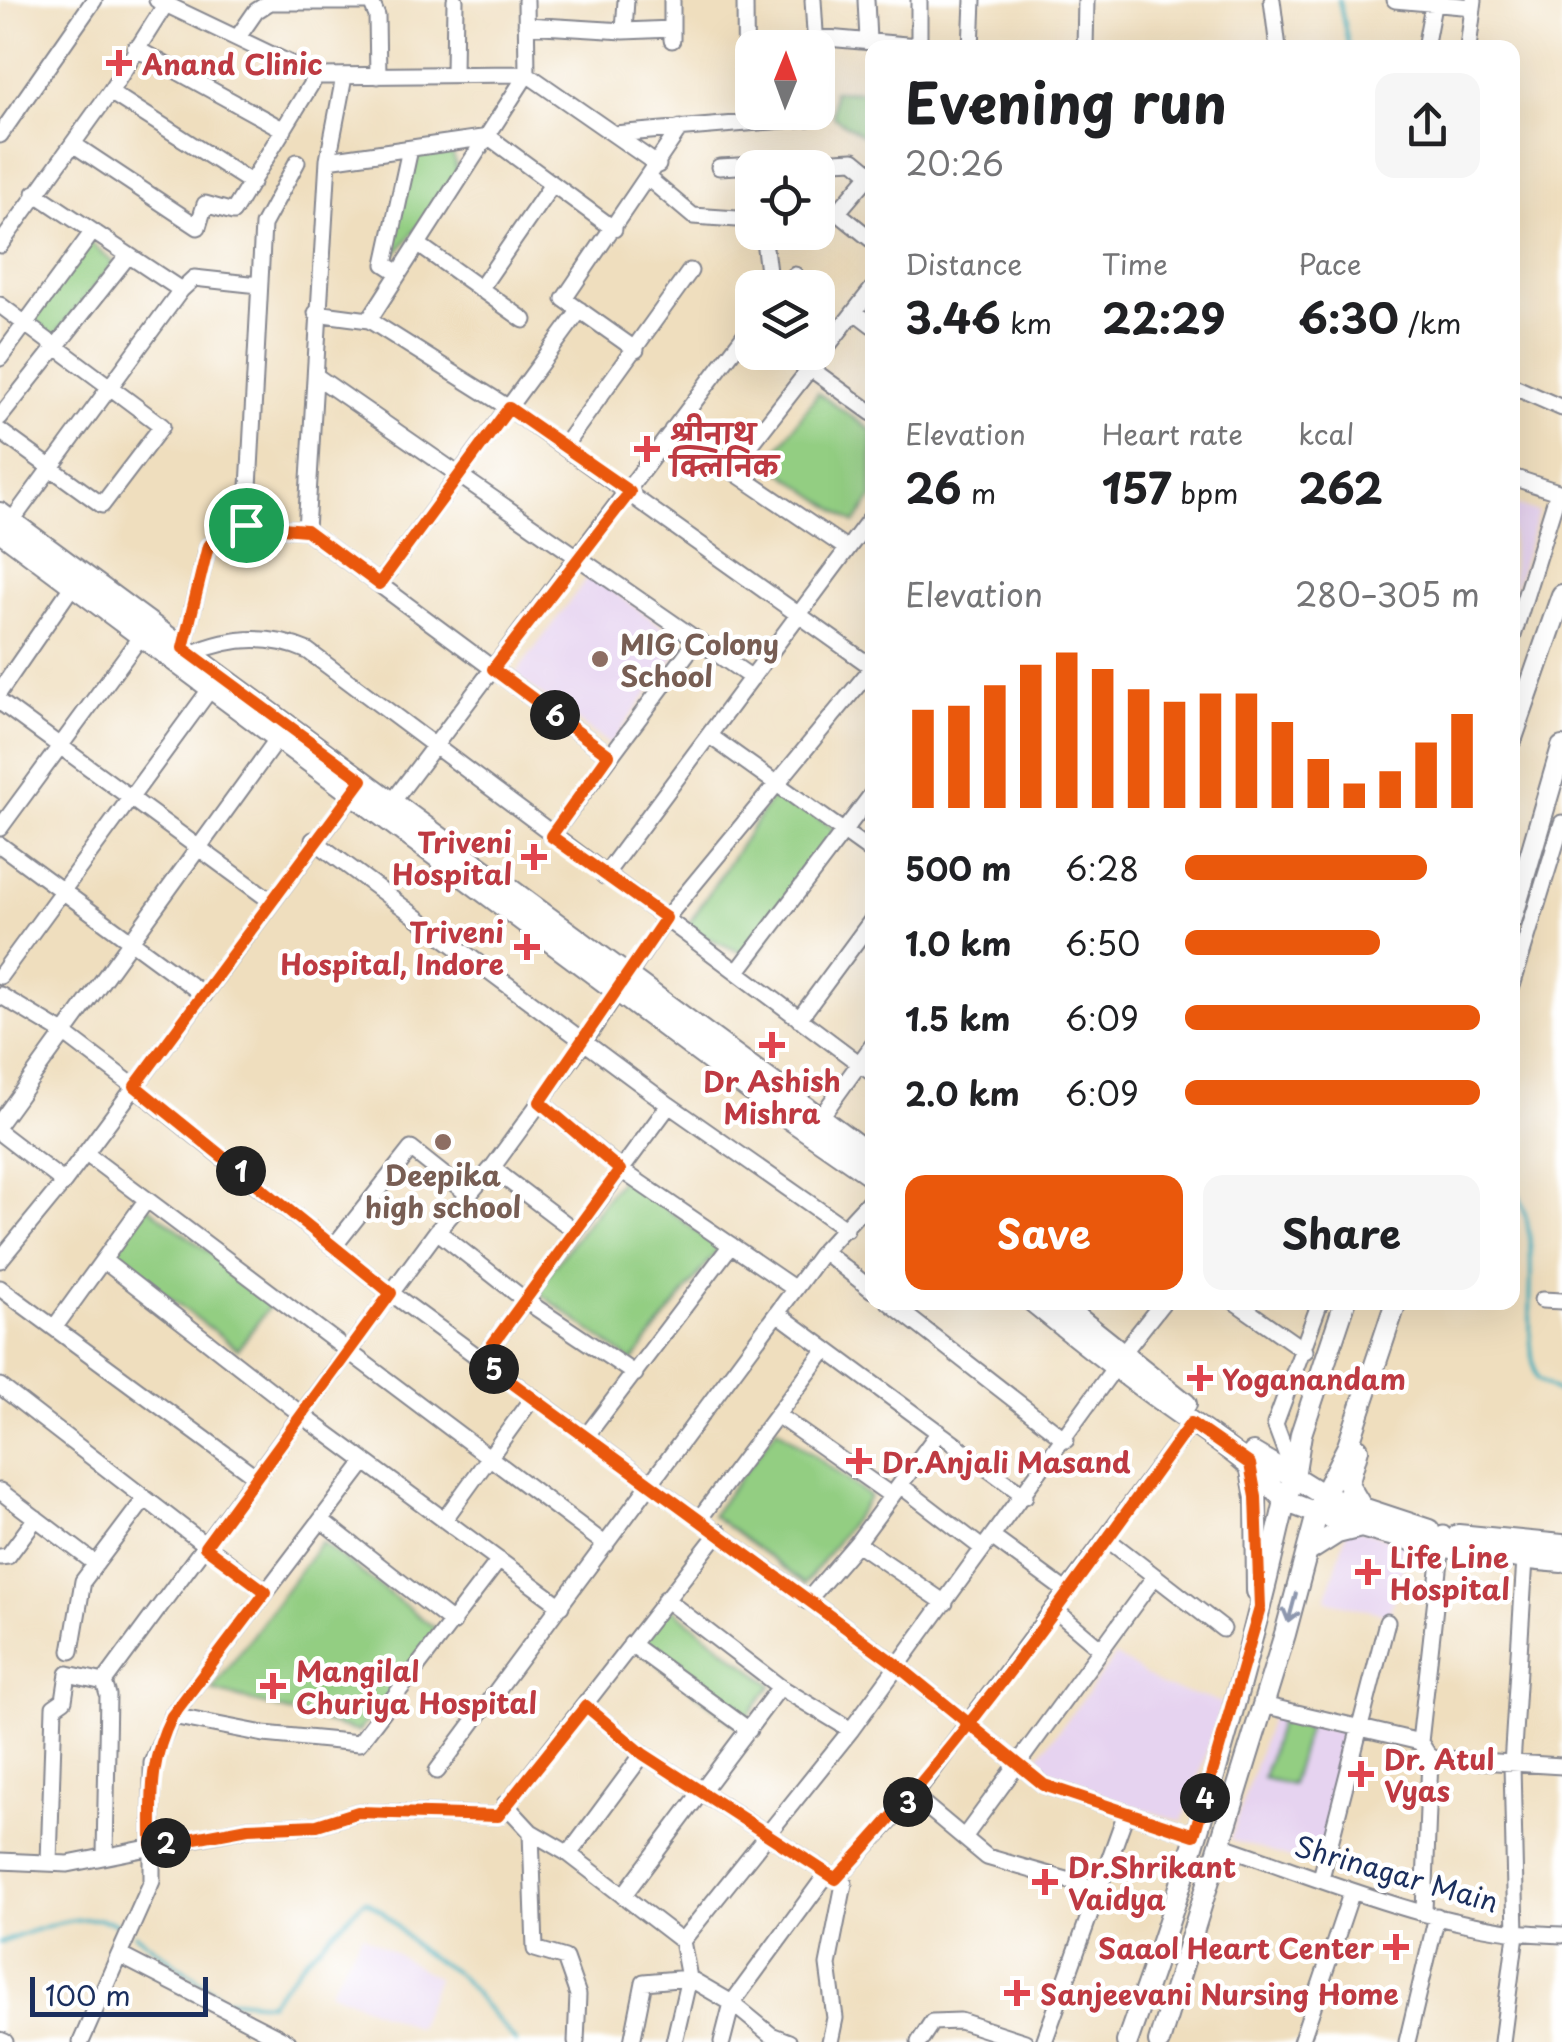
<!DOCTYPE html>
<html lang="en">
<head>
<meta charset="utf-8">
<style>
  :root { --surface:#fff; --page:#f6f6f6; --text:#202124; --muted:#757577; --accent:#ea580c }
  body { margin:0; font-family:"Playpen Sans","Playpen Sans Deva",sans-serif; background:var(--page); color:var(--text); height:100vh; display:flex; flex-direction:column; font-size:38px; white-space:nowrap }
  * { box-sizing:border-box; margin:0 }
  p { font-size:32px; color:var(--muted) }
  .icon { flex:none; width:55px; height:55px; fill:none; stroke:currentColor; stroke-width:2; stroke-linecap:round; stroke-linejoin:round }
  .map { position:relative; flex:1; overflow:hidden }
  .details { position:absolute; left:865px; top:40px; width:655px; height:1270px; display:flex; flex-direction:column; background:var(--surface); border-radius:20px; box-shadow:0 10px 40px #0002 }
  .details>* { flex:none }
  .needle { width:65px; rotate:1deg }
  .tools { position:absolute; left:735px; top:30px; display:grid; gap:20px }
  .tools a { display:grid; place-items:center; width:100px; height:100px; border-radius:20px; background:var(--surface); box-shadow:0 10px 40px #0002; font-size:50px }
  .scale { position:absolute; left:30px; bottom:25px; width:178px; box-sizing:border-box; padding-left:10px; border:5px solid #1b2f5e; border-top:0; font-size:28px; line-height:35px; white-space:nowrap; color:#1b2f5e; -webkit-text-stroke:8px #fff; paint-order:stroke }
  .pin { position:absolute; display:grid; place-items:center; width:85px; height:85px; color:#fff; margin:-42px; border:5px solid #fff; border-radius:50%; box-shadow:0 2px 10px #0007 }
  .km { position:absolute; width:50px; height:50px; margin:-25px; border-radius:50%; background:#222; color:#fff; font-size:28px; line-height:50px; text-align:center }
  .round { display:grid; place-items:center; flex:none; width:105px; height:105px; border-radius:20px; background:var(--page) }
  .overview { display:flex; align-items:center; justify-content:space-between; height:170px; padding:0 40px }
  h1 { font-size:55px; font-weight:700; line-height:75px }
  .figures { display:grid; grid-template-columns:repeat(3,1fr); gap:15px; height:170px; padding:10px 40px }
  .figures div { display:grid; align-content:center }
  .figures b { font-size:42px; font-weight:700 }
  .figures small { font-size:28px; font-weight:400 }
  .figures p { font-size:28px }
  .chart { height:280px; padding:20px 40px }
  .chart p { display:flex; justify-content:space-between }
  .chart svg { width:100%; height:180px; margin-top:10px; stroke:var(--accent); stroke-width:6 }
  .primary-button { display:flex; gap:20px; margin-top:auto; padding:20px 40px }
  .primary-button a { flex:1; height:115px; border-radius:20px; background:var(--accent); color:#fff; font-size:40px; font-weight:700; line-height:115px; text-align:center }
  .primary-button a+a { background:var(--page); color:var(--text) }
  ul { padding:0 40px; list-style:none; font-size:32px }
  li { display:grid; grid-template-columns:160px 120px 1fr; align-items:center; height:75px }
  li i { height:25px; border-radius:12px; background:var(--accent) }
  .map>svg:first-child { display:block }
</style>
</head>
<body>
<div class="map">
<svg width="1562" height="2042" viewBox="0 0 1562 2042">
  <rect width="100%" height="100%" fill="#fff"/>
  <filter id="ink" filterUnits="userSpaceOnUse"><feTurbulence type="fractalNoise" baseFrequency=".01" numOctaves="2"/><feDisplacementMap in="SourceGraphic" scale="20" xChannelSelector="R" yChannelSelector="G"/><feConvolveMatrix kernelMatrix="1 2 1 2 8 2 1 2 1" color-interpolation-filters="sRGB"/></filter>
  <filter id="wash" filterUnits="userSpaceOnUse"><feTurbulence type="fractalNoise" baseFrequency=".0048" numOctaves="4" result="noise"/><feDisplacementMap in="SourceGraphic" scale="40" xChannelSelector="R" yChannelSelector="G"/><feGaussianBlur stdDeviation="2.25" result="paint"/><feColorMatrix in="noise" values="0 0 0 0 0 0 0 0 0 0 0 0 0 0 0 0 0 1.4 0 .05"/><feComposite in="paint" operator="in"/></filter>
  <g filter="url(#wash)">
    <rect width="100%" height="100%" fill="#efdebe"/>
    <path fill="#e6d3f0" d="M1513,504L1538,512L1513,594L1512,504Z
      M590,574L685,643L610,745L515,675Z
      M1348,1526L1410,1544L1389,1615L1326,1600Z
      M1116,1656L1162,1686L1223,1703L1183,1821L1046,1782L1030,1767Z
      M1272,1713L1356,1735L1317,1866L1230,1840Z
      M362,1934L437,1978L417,2028L329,1991Z"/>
    <path fill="#93ce82" stroke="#577e70" stroke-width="2.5" d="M833,91L872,92V142L833,116Z
      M451,147L459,178L389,262L412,154Z
      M89,241L114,263L52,339L28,321Z
      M818,393L872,431V498L855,523L768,463Z
      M776,791L835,829L755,959L686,928Z
      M623,1176L719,1248L632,1362L536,1290Z
      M147,1206L274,1300L238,1349L111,1254Z
      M777,1428L870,1497L805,1584L712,1515Z
      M321,1542L440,1632L358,1732L212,1690Z
      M669,1606L772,1685L739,1727L638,1648Z
      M1280,1719L1308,1727L1291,1785L1263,1778Z"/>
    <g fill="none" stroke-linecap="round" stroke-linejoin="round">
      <path stroke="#3eadbb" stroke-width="4" d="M1339,0L1349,48
        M1512,1182C1548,1241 1518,1315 1537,1379L1562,1395
        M135,1934L224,1999L269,2003L307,1957L365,1900L382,1911L419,1950L459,1975L516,2042
        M0,1943C38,1929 89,1905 127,1929"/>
    </g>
  </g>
  <g filter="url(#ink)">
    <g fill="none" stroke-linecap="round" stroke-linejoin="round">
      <g stroke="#85868e" stroke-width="19">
        <path id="minor" d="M157,0L316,76L527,74L658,165
          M745,0L746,122
          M813,0L816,48
          M866,0L868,40
          M1272,0L1278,48
          M1395,0L1473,7
          M526,25L624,31L626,0
          M624,31L672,29
          M238,37L256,11L270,2H371L377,16L378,76
          M816,37L940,48
          M672,40V0
          M919,46V0
          M135,48L284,130
          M971,48L973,0
          M1085,48L1086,0
          M1425,48L1434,0
          M1468,48L1474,0
          M454,74L455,0
          M110,92L252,183
          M614,134L809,118L815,112
          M0,135L94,0
          M73,144L198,227L205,204L233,212L316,76
          M328,160L489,137L614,229
          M719,167L854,160L871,174
          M649,179L693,216L752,220
          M35,193L181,290
          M837,212L872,240
          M818,215L836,214L872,172
          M763,232L770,288
          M0,245L110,92L167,2
          M419,245L524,320
          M399,273L385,264L410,149
          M783,288L795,275
          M480,289L551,186
          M0,305L162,426L102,505L0,431
          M855,312L872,325
          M316,313L369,320L509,408L872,667
          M369,320L527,74L526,0
          M636,350L564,299L680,128
          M0,358L91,234
          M811,369L872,413
          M316,376L752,678
          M1512,386L1562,408
          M0,417L127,257
          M672,430L846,548
          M564,446L690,271
          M731,470L872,289
          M1512,477L1558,492
          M247,525L263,225L297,162
          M8,526L181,290L194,278L259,285
          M306,530L328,160L344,77
          M379,584L580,310
          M1512,639L1558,492L1562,493
          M183,648L208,546L247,525L306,530L609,755
          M191,654C229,637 269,634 308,651L872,1073
          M0,691L73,585
          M0,702L271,901
          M710,736L872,852
          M387,809L752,325
          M0,828L141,636
          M551,836L697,640
          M313,840L669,1105L846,1229
          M0,845L204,995
          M604,876L872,516
          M738,971L872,794
          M0,976L211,688
          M1512,986L1562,823
          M0,995L65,1034L135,1087L391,1293L898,1666L1044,1785L1194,1835
          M799,1019L872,920
          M540,1102L621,1170L795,1289
          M820,1118L872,1046
          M0,1122L278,738
          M0,1133L64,1182
          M85,1153L606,1545
          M492,1168L575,1231
          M437,1231L526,1301L635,1374
          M335,1245L411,1149L469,1195
          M823,1251L872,1290
          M0,1260L64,1182L356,789
          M103,1260L302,1415L561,1606
          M0,1288L255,1476
          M1542,1300L1562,1301
          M889,1302L1066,1440
          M1235,1302L1305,1351
          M777,1313L1025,1496
          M54,1328L145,1202
          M1122,1354L1163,1302
          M481,1360L669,1105
          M0,1386L266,1592
          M777,1415L892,1496
          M587,1435L731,1245
          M1293,1472L1275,1424L1320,1302
          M900,1485L982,1548
          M0,1491L96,1564
          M700,1518L826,1349
          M321,1520L453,1623
          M444,1520L533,1397
          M992,1537L1067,1592
          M1107,1539L1223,1629
          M857,1543L945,1603
          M0,1557L8,1556L36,1518
          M665,1599L780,1687L851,1730
          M807,1601L857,1543L939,1432
          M1054,1609L1101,1649
          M631,1644L749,1730
          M71,1651L83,1581L144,1500
          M104,1682L437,1231L492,1168L586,1039L666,918L872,668
          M104,1682L108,1695L105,1854
          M1263,1705L1420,1742L1430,1758L1562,1766
          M586,1706L643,1754L844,1884L828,1965L835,2018L830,2042
          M172,1716L264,1734L359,1743L499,1560
          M1420,1742L1443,1534
          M437,1771L823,1251L872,1198
          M914,1796L987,1857L1098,1889
          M505,1804L531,1832L569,1854L682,1941L689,1978L732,2003L771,2035L789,2042
          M531,1832L535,1949L565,1958L578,1995L576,2042
          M965,1836L1155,1576
          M1221,1845C1331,1882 1445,1933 1562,1935
          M569,1854L643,1754
          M0,1861L68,1864L248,1828L317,1825L358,1812L498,1816L719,1532
          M49,1862L54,1707L64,1700L68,1674L104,1682
          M1321,1878L1387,1622
          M836,1879L914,1796L1191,1423
          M623,1896L780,1687
          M1424,1911L1430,1758
          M682,1941L851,1730L1115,1367
          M119,1955L152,1881V1763L172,1716L365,1462
          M0,2040L5,2042
          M81,2042L119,1955L288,2042
          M632,2042L644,1982L689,1978L674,2042
          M722,2042L732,2003L827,1874
          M919,2042L932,2022L960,2021L1025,2042
          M1044,2042L1126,1813
          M1301,2042L1352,1891
          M1407,2042L1437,1916
          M1502,2042L1516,1934L1512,1765L1525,1559"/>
      </g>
      <g stroke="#85868e" stroke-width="24">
        <path id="major" d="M0,513L872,1156
          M0,531L775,1109L872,1176
          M1512,738L1562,595
          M1512,918L1562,747
          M1033,1302C1076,1337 1119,1371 1164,1403C1207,1434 1250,1460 1285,1501C1244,1684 1191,1866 1127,2042
          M1058,1302L1186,1404
          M1396,1302L1348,1446L1323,1495L1429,1530
          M1358,1449L1348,1484L1364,1511
          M1253,1453L1294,1477L1301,1434L1345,1302
          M1250,1464L1256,1497L1257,1591
          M1458,1535L1562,1545
          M1307,1552L1337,1533L1361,1527
          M1159,2042L1285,1634L1317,1514L1323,1495L1294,1477L1285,1501C1372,1536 1468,1555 1562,1562"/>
      </g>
      <use href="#minor" stroke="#fff" stroke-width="15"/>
      <use href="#major" stroke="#fff" stroke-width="20"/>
    </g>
    <defs><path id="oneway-shaft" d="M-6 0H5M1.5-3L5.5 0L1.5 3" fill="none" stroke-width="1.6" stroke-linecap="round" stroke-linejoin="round" transform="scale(2.5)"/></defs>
    <use stroke="#8d97ae" href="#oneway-shaft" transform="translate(1292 1608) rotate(105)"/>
  </g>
  <g fill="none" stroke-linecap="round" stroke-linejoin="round" filter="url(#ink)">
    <g stroke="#fff" stroke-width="20">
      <path id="route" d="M246,525L208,546L183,648L362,780L135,1086L391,1293L205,1547L266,1592L172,1716C149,1762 152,1795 152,1846L248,1828L317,1825L358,1812L498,1816L586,1706L643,1754L836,1879C968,1739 1078,1579 1191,1423L1250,1464L1256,1497L1260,1608L1194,1835L1044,1785L898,1666L481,1360L620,1170L540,1102L666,918L551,836L609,755L493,669L630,492L509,408L379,584L306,530L246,525"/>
    </g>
    <use href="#route" stroke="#ea580c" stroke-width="12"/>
  </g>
  <g fill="#e0444e" stroke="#fff" stroke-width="4">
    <path d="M114 48h10v10h10v10h-10v10h-10v-10h-10v-10h10z"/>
    <path d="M642 434h10v10h10v10h-10v10h-10v-10h-10v-10h10z"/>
    <path d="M529 842h10v10h10v10h-10v10h-10v-10h-10v-10h10z"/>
    <path d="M522 932h10v10h10v10h-10v10h-10v-10h-10v-10h10z"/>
    <path d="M767 1030h10v10h10v10h-10v10h-10v-10h-10v-10h10z"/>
    <path d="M1195 1363h10v10h10v10h-10v10h-10v-10h-10v-10h10z"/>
    <path d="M854 1446h10v10h10v10h-10v10h-10v-10h-10v-10h10z"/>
    <path d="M1363 1557h10v10h10v10h-10v10h-10v-10h-10v-10h10z"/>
    <path d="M268 1671h10v10h10v10h-10v10h-10v-10h-10v-10h10z"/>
    <path d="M1356 1759h10v10h10v10h-10v10h-10v-10h-10v-10h10z"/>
    <path d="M1040 1867h10v10h10v10h-10v10h-10v-10h-10v-10h10z"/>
    <path d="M1391 1932h10v10h10v10h-10v10h-10v-10h-10v-10h10z"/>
    <path d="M1012 1978h10v10h10v10h-10v10h-10v-10h-10v-10h10z"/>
  </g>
  <g fill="#8d6e63" stroke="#fff" stroke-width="4">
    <circle cx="600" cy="659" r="10"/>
    <circle cx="443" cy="1142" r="10"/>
  </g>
  <g text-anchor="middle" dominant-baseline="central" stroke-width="9" stroke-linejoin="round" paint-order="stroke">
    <g font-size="28" font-weight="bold" fill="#be3a42" stroke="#fff" text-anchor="start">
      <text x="142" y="63">Anand Clinic</text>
      <text x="670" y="433">श्रीनाथ<tspan x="670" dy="32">क्लिनिक</tspan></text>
      <text x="512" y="841" text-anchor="end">Triveni<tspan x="512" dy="32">Hospital</tspan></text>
      <text x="504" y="931" text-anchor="end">Triveni<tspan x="504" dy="32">Hospital, Indore</tspan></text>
      <text x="772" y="1080" text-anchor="middle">Dr Ashish<tspan x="772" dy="32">Mishra</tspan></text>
      <text x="1222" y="1378">Yoganandam</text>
      <text x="882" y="1461">Dr.Anjali Masand</text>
      <text x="1390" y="1556">Life Line<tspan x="1390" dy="32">Hospital</tspan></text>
      <text x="296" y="1670">Mangilal<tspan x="296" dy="32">Churiya Hospital</tspan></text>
      <text x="1384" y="1758">Dr. Atul<tspan x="1384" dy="32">Vyas</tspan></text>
      <text x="1068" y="1866">Dr.Shrikant<tspan x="1068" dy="32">Vaidya</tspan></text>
      <text x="1374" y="1947" text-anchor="end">Saaol Heart Center</text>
      <text x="1040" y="1993">Sanjeevani Nursing Home</text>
    </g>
    <g font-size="28" font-weight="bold" fill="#785e54" stroke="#fff" text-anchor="start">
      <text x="620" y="643">MIG Colony<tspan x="620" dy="32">School</tspan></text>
      <text x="443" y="1174" text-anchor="middle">Deepika<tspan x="443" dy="32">high school</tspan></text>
    </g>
    <g font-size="28" fill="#1b2f5e" stroke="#fff">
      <text transform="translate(1397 1873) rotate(16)">Shrinagar Main</text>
    </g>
  </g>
</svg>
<div class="tools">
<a><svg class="needle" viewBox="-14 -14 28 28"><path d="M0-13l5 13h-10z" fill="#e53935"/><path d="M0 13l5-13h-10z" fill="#757577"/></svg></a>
<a><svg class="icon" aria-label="locate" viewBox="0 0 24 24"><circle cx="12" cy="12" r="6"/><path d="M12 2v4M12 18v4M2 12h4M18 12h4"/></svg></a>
<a><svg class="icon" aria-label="layers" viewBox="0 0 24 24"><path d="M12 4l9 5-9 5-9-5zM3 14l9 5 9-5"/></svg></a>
</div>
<div class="scale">100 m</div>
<div class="pin" style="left:246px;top:525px;background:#1e9e55"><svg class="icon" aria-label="arrive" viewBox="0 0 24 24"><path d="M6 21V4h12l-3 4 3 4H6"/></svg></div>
<b class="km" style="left:241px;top:1171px">1</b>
<b class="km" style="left:166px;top:1843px">2</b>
<b class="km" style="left:908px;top:1802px">3</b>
<b class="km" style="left:1205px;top:1798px">4</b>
<b class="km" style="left:494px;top:1369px">5</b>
<b class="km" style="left:555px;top:715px">6</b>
<section class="details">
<div class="overview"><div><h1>Evening run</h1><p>20:26</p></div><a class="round"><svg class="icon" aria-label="share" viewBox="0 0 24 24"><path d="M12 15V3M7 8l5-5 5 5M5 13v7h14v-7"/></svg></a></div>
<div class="figures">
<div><p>Distance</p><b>3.46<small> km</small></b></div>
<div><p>Time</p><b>22:29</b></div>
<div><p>Pace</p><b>6:30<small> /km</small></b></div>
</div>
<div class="figures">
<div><p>Elevation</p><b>26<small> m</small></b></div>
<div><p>Heart rate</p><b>157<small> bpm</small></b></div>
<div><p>kcal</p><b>262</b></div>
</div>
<div class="chart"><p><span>Elevation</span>280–305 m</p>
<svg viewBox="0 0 160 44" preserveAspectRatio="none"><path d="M5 44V20M15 44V19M25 44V14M35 44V9M45 44V6M55 44V10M65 44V15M75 44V18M85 44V16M95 44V16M105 44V23M115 44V32M125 44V38M135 44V35M145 44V28M155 44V21"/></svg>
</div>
<ul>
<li><b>500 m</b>6:28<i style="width:82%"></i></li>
<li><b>1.0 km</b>6:50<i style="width:66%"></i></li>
<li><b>1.5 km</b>6:09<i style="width:100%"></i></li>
<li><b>2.0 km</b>6:09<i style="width:100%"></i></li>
</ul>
<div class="primary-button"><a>Save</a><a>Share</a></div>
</section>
</div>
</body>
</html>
